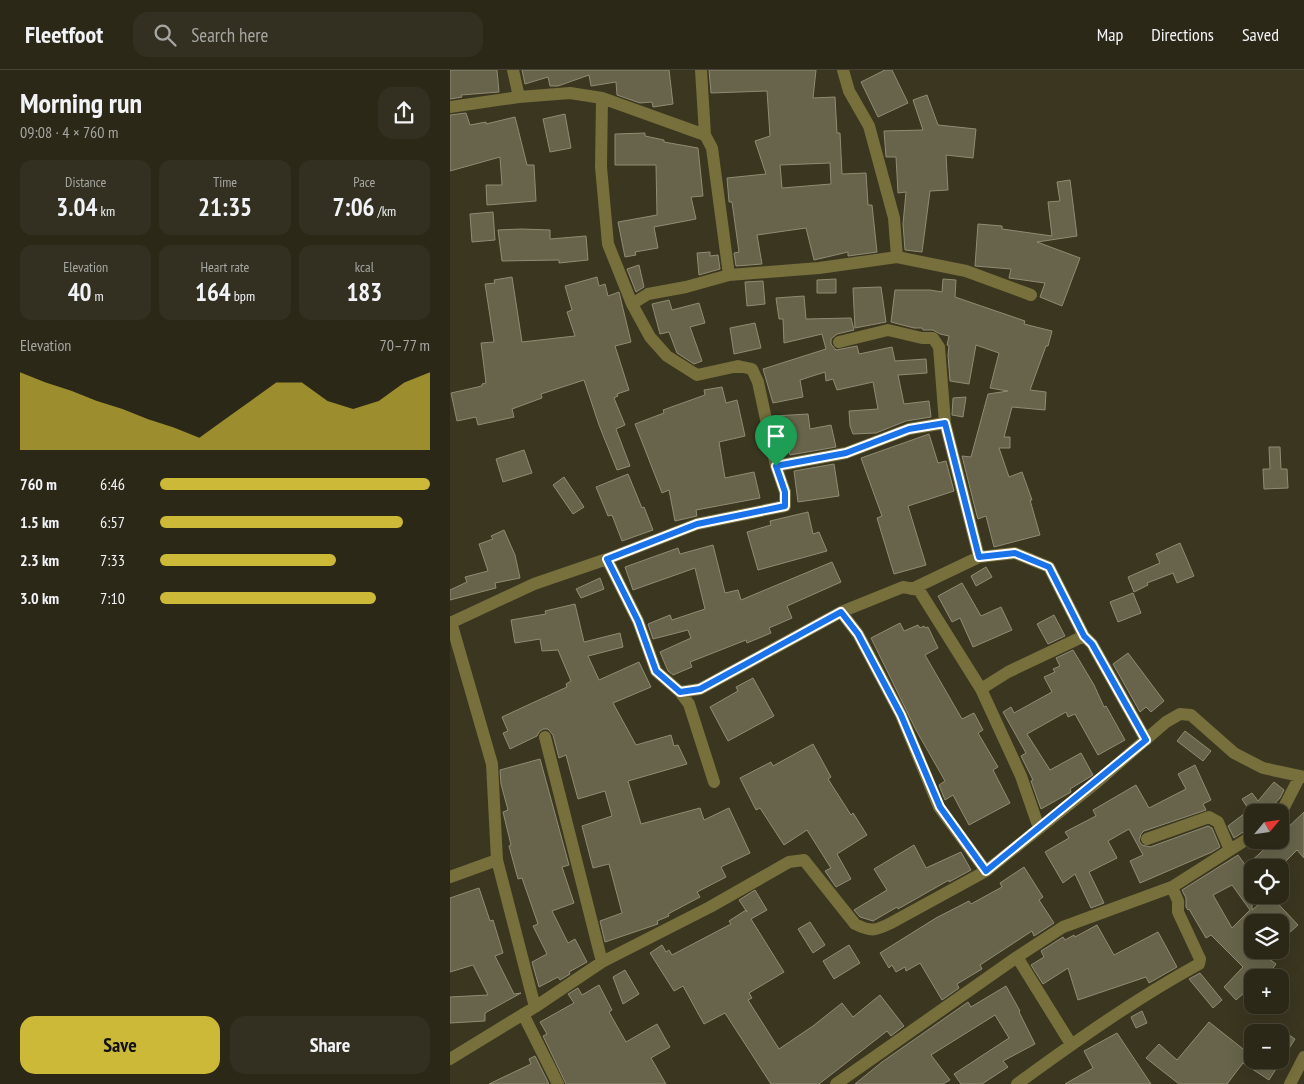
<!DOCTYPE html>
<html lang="en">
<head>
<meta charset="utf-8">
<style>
  :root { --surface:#2c2818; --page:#343021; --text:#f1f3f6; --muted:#a6a6a2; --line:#484437; --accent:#ccb938 }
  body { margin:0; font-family:"PT Sans Narrow",sans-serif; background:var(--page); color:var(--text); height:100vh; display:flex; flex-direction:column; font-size:19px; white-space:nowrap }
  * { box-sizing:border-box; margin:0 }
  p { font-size:16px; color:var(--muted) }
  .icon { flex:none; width:28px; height:28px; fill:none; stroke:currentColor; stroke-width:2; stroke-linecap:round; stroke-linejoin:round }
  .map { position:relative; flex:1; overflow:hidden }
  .panel { display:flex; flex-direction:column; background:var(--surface); width:450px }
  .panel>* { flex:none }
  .needle { width:32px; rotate:61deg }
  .buttons { position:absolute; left:794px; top:734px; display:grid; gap:10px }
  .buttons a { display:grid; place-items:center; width:45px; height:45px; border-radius:10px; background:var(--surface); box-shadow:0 5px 20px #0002,0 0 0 1px var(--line); font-size:25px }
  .pin { position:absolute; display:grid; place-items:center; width:42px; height:42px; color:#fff; margin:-51px -21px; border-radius:50% 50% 50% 0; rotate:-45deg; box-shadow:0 0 5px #0007 }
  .pin .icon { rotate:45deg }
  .round { display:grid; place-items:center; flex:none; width:52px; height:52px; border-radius:15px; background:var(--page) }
  .overview { display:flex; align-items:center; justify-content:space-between; height:85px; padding:0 20px }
  h1 { font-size:28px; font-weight:600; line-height:38px }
  .metrics { display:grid; grid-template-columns:repeat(3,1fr); gap:8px; height:85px; padding:5px 20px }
  .metrics div { display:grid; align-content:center; border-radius:12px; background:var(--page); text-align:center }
  .metrics b { font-size:25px; font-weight:600 }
  .metrics small { font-size:14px; font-weight:400 }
  .metrics p { font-size:14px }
  .chart { height:140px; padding:10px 20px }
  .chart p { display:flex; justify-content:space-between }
  .chart svg { width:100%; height:90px; margin-top:5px; fill:var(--accent); opacity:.7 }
  .cta { display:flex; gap:10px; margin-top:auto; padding:10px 20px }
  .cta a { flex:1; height:58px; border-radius:15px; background:var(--accent); color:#111; font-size:20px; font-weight:600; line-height:58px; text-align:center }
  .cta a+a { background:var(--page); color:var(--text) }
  ul { padding:0 20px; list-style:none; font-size:16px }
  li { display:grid; grid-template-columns:80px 60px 1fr; align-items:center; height:38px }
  li i { height:12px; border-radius:6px; background:var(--accent) }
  header { display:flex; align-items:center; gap:30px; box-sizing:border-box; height:70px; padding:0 25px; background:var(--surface); border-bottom:1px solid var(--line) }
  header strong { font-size:24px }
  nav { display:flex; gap:28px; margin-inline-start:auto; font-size:18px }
  .search { width:350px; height:45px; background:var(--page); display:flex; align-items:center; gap:12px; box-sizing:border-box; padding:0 18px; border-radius:15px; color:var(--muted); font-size:19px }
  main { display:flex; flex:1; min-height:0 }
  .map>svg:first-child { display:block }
</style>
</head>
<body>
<header>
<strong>Fleetfoot</strong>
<div class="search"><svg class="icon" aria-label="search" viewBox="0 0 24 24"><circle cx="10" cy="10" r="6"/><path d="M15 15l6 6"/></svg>Search here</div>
<nav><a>Map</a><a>Directions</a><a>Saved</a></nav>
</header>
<main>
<section class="panel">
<div class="overview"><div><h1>Morning run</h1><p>09:08 · 4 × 760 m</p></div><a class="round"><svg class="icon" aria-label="share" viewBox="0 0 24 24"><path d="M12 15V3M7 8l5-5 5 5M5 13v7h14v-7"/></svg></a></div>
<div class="metrics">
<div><p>Distance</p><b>3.04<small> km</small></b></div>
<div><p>Time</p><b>21:35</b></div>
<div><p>Pace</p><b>7:06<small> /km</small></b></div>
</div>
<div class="metrics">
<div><p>Elevation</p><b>40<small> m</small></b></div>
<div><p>Heart rate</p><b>164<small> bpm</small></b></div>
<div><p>kcal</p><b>183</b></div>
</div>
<div class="chart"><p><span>Elevation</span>70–77 m</p>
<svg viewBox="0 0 160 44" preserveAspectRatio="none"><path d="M0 44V6L10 11L20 15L30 20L40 24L50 29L60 33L70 38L80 29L90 20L100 11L110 11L120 20L130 24L140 20L150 11L160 6V44z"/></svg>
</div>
<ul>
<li><b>760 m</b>6:46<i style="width:100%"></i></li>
<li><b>1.5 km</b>6:57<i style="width:90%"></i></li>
<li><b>2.3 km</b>7:33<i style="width:65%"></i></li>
<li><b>3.0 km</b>7:10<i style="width:80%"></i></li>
</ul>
<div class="cta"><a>Save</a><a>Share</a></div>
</section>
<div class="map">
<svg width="854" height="1014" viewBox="0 0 854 1014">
  <rect width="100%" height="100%" fill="#3a3620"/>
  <path fill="#67644b" stroke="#908c73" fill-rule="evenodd" d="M0,0H47L49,22L11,25L12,27L0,29Z
    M72,0H219L223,34L203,37L202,32L190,33L167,25L166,12L141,16L139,5L108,16H100L98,7L75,14Z
    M259,0H366L363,28L385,27L387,63H390L392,104L416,103L418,135H422L427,182L398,186V182L364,190L356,158L307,165L312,194L286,196L284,183L289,182L282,132H279L277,108L316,104L305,71L320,66L317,21L261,23ZM380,93L381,114L332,118L330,95Z
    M435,0H442L458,33L428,47L411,12Z
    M477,25L488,55L526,59L523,88L496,85L498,120L480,121L472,182L455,180L453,154L456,122L448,123L446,87H436L434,61L473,60L463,30Z
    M16,43L20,55L36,52V54L65,47L77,95H84L86,131L37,135L36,115H52L50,87L0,101V45Z
    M115,44L121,78L100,82L93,49Z
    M195,63V66L214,70V72L248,78L253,126L241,127L246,149L204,157L208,178L185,182L186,185L175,187L168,152L207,145L206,95H165V64Z
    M620,110L627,166L587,172L630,188L612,236L590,227L595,213L559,208L561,199L525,196L528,154L552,156V159L602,166L598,132L610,131L607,112Z
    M43,142L45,170L22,172L20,144Z
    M71,159L100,160V169L136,166L138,190L109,193V190L52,191L48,160Z
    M260,182V186L268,185L270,199L249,205L247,183Z
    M189,195L194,217L186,222L177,199Z
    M62,207L72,272L125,266L117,242L122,240L115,216L147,207L149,216L155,214L158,226L169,222L181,272L165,276L179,320L167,324L168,326L164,328L175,355L166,359L180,396L167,400L149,355L134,310L91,324L92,328L62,339L64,347L28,355L26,347L7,351L1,323L32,316V314L36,313L31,273L44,272L35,214L45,213L44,210Z
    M386,209V223H367V210Z
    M493,209L506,210L505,227L575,251L574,254L602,261L598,276H596L580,320L596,322L595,340L562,337L554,367H560V378H549L559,407L572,402L582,430H580L590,465L544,477L536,446L528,449L527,446L512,386L521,387L538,324L558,321L540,318L549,283L526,275L519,314L500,311L498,285L499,276L497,275L499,266L490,264L483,260H473L472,258H464L441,252L445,220H480L492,222Z
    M313,211L315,234L297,236L295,212Z
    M431,217L436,252L405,258L403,218Z
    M354,226L356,249L401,248L404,260L387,264L381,269V274L386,280L407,276L409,284L442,277L445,291L476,289L477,303L448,305L454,334L479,331L481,347L456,351L426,363L403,364L400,356L399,341L428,339L423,312L387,320L383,309L376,311L375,302L350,310L353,327L323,333L313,299L376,279L372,264L334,273L333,249H329L326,228Z
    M219,230L222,240L249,233L255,253L240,257L252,291L244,294L227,283L219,262L210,264L202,234Z
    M305,253L311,278L284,284L280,258Z
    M272,317L276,333L287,330L295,366L269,372L275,408L304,402L310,428L246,440L247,446L225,451L219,420L212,423L185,354L214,343L213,340L255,325L254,320Z
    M516,327L513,347L502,345L503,328Z
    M358,344L360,359L381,355L386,377L340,385L334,356L326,357L324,346Z
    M479,364L488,393L496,391L504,421L458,436L476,495L444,504L427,448L432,446L411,388Z
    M819,377H830L831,399H837L838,418L814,419L813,399H820Z
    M74,380L82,403L53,412L46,389Z
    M384,394L389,426L348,432L344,401Z
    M178,404L192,438L194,437L203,460L172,471L162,445L158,446L146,417Z
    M114,407L134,437L123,444L103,415Z
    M358,442L363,464L369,462L377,481L308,500L297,462L321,455L320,451Z
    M54,460L65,485L70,508L45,513L46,518L0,530V520L17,512L15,507L38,501L29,474L43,469L41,466Z
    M730,473L744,506L727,513L723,503L697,513L698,515L684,522L678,507L710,493L706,484Z
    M263,475L275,523L288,520L291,530L382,492L391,512L337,536L342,548L319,558L321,563L297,573L296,570L240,592L242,597L223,605L218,601L210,582L241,568L238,560L203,569L198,554L220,545L222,550L255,539L245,498L183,520L175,497L228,478L230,484Z
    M536,497L542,507L526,516L521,506Z
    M150,508L154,519L131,528L126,519Z
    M512,513L531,546L551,537L562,560L523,577L510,548L502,552L488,526Z
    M683,523L691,543L668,552L660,532Z
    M125,534L134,572L170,563L173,577L138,586L149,610L189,592L201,617L163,633L186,675L221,665L224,676L228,675L237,694L178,711L191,754L250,738L254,750L279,738L300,783L271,797L276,807L247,822L250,827L218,844L219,846L207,851L208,854L155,872L150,851L172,843L159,794L143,798L132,756L162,746L155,721L128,729L116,685L109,688L103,665L98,659H93L89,662L87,666L60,679L53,663L58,661L52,647L117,617L116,614L121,611L108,580L92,581L90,569L65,573L61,550L96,544L95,541Z
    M604,545L615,566L598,574L587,554Z
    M450,553L454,561L468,555L470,558L474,556L475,558L478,557L488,578L475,585L512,649L524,643L533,660L528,663L548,697L543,700L560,733L519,755L503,725L495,730L489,715L495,711L466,660L421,568Z
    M623,580L644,615L654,637L656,636L675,670L648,685L625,644L618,647L616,642L577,664L600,700L631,683L643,705L620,719L621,722L591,739L581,711L583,710L571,686L576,683L553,642L561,637L564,643L602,622L594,607L605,602L603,599L610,596L606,588Z
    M678,583L714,631L701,642L696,637L690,642L663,594Z
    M303,608L324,646L278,671L260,637L288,621L286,617Z
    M735,661L761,681L753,691L727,671Z
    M363,674L381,707L378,709L401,745L403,743L417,765L387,784L401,809L386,817L375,801L381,798L357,760L334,775L310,738L306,740L290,708L321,692L323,696Z
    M90,689L119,795L112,797L124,833L102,841L118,873L125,869L137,892L119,902L120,904L110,910L108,907L89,917L82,892L97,884L83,856L88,854L72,808L68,809L59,776L61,775L53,742L58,740L51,714L50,700Z
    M745,695L761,730L753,734L756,740L694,761L691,764L689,771L692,775L700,777L758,756L762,758L770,777L762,782L690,813L680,791L693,785L679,759L658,771L667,788L639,802L654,833L641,838L625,804L613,813L595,782L619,768L615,762L646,746L643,740L686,715L699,738L736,719L728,704Z
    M824,712L834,720L830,728L817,742H802V758L798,759L784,768L778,756L799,740L792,729L802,723L808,731Z
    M854,742V788L847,780L829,798H802V840L820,825L848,855L830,871V852H802V880H807L826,894L816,908H802V916L786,930L774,917L793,897L761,865L756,868L739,839L738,840L736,837V828L732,820L788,785L796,796L823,771L830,770V765ZM782,815L800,840L782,858L763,825Z
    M464,775L476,798L511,782L521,800L499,812V810L448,839L447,837L423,851L410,847L404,840L437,820L424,799Z
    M574,797L593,827L589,830L604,853L584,866L582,861L530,895L532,899L507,914L509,918L492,930L470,893L456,901L455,897L446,902L442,895L439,898L430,883L486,848L519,831L521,834L552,817L550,813Z
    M29,818L40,851L43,850L53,883L45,886L64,924L71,923L35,943V951L0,953V927L38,925L23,895L0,902V828Z
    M305,820L317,840L301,849L334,902L299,923L302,928L298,930L329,979L363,956L392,933L403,947L430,925L454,956L441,966L437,961L369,1014H321L275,943L254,954L233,916L224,921L200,883L212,875L216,882L219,880L222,885L281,854L279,851L296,840L297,842L289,830Z
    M360,852L375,875L363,883L348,859Z
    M647,855L664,885L708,862L727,897L699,913L696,907L628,930L618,898L593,914L581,895L594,887L591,881L613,867L615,870L624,865L625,867Z
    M399,875L410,893L384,909L373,891Z
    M175,900L189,924L173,934L163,907Z
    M750,903L772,930L763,938L739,909Z
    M149,915L162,940L159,942L176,972L207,954L220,977L201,988L216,1014H116L93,966L97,964L90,952L124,933L118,924L128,918L132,925Z
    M556,916L570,941L569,942L585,974L553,991L558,997L532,1014H511L504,1004L559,968L545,945L481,985L500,1010L493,1014H405L432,992L518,932L521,937Z
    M692,941L697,953L686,958L681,947Z
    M759,952L802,986V990H830V959L845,969L819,1010L793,993L777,1014H729L696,988L709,974L727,990Z
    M667,963L701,1014H615L643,998L634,981Z
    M85,986L99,1014H39L81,994L79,989Z"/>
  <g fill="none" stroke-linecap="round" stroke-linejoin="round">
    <path stroke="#776f3c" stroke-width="12" d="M63,0L69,27
      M251,0L255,65
      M393,0L399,21L419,56L444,148L447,187
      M0,37L69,27L120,23L152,28L255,65L262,78L279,205
      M182,234L198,224L236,217L279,205L369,198L447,187L516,201L581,225
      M389,272L438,260L472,268H483L489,277L495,353L529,487
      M326,396L396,383L459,359L495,353
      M157,489L188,551L206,601L230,622L250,619L391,542L453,517L469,520L531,619L571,706L589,758
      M462,519L529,487L565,483L599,497L634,566L642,574L696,670
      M391,542L408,564L451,645L489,737L536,801
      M1,552L42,694L47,790L85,937
      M0,553L84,514L157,489L247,454L335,436V422L326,396L308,312L302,299L288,296L247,305L217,286L200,267L182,234L158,174L151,97L152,28
      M531,619L558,602L634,566
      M230,622L239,634L264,712
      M95,667L152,892
      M830,745L850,706
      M697,769L759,747L768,752L780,780
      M0,807L47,790
      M567,887L621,974
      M73,944L108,1014
      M0,989L85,937L152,892L260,837L339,792L354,790L405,854C421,862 425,861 441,853L536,801L647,712L716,652L730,644L741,645L784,683L813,698L854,707
      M386,1014L567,887L613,857L722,817L802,766
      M567,1014C626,971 685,929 749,894L750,889L728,842V831L722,817
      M840,1014L854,987"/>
  </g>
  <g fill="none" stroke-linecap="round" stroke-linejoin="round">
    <g stroke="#fff" stroke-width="10">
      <path id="route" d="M495,353L529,487L565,483L599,497L634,566L642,574L696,670L536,801L490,737L451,645L408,564L391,542L250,619L230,622L206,601L188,551L157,489L247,454L335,436V422L326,396L396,383L459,359Z"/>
    </g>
    <use href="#route" stroke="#1a73e8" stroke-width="6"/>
  </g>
</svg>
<div class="buttons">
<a><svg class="needle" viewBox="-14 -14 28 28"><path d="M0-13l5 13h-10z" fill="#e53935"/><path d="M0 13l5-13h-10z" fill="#a6a6a2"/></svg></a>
<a><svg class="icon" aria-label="locate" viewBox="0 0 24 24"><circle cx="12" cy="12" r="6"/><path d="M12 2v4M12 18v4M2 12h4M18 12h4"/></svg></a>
<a><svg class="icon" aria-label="layers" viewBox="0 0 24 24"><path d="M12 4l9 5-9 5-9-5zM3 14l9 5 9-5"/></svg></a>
<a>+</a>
<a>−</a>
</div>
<div class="pin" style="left:326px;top:396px;background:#1e9e55"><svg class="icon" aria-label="arrive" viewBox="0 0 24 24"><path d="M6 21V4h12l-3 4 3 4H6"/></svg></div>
</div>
</main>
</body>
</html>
